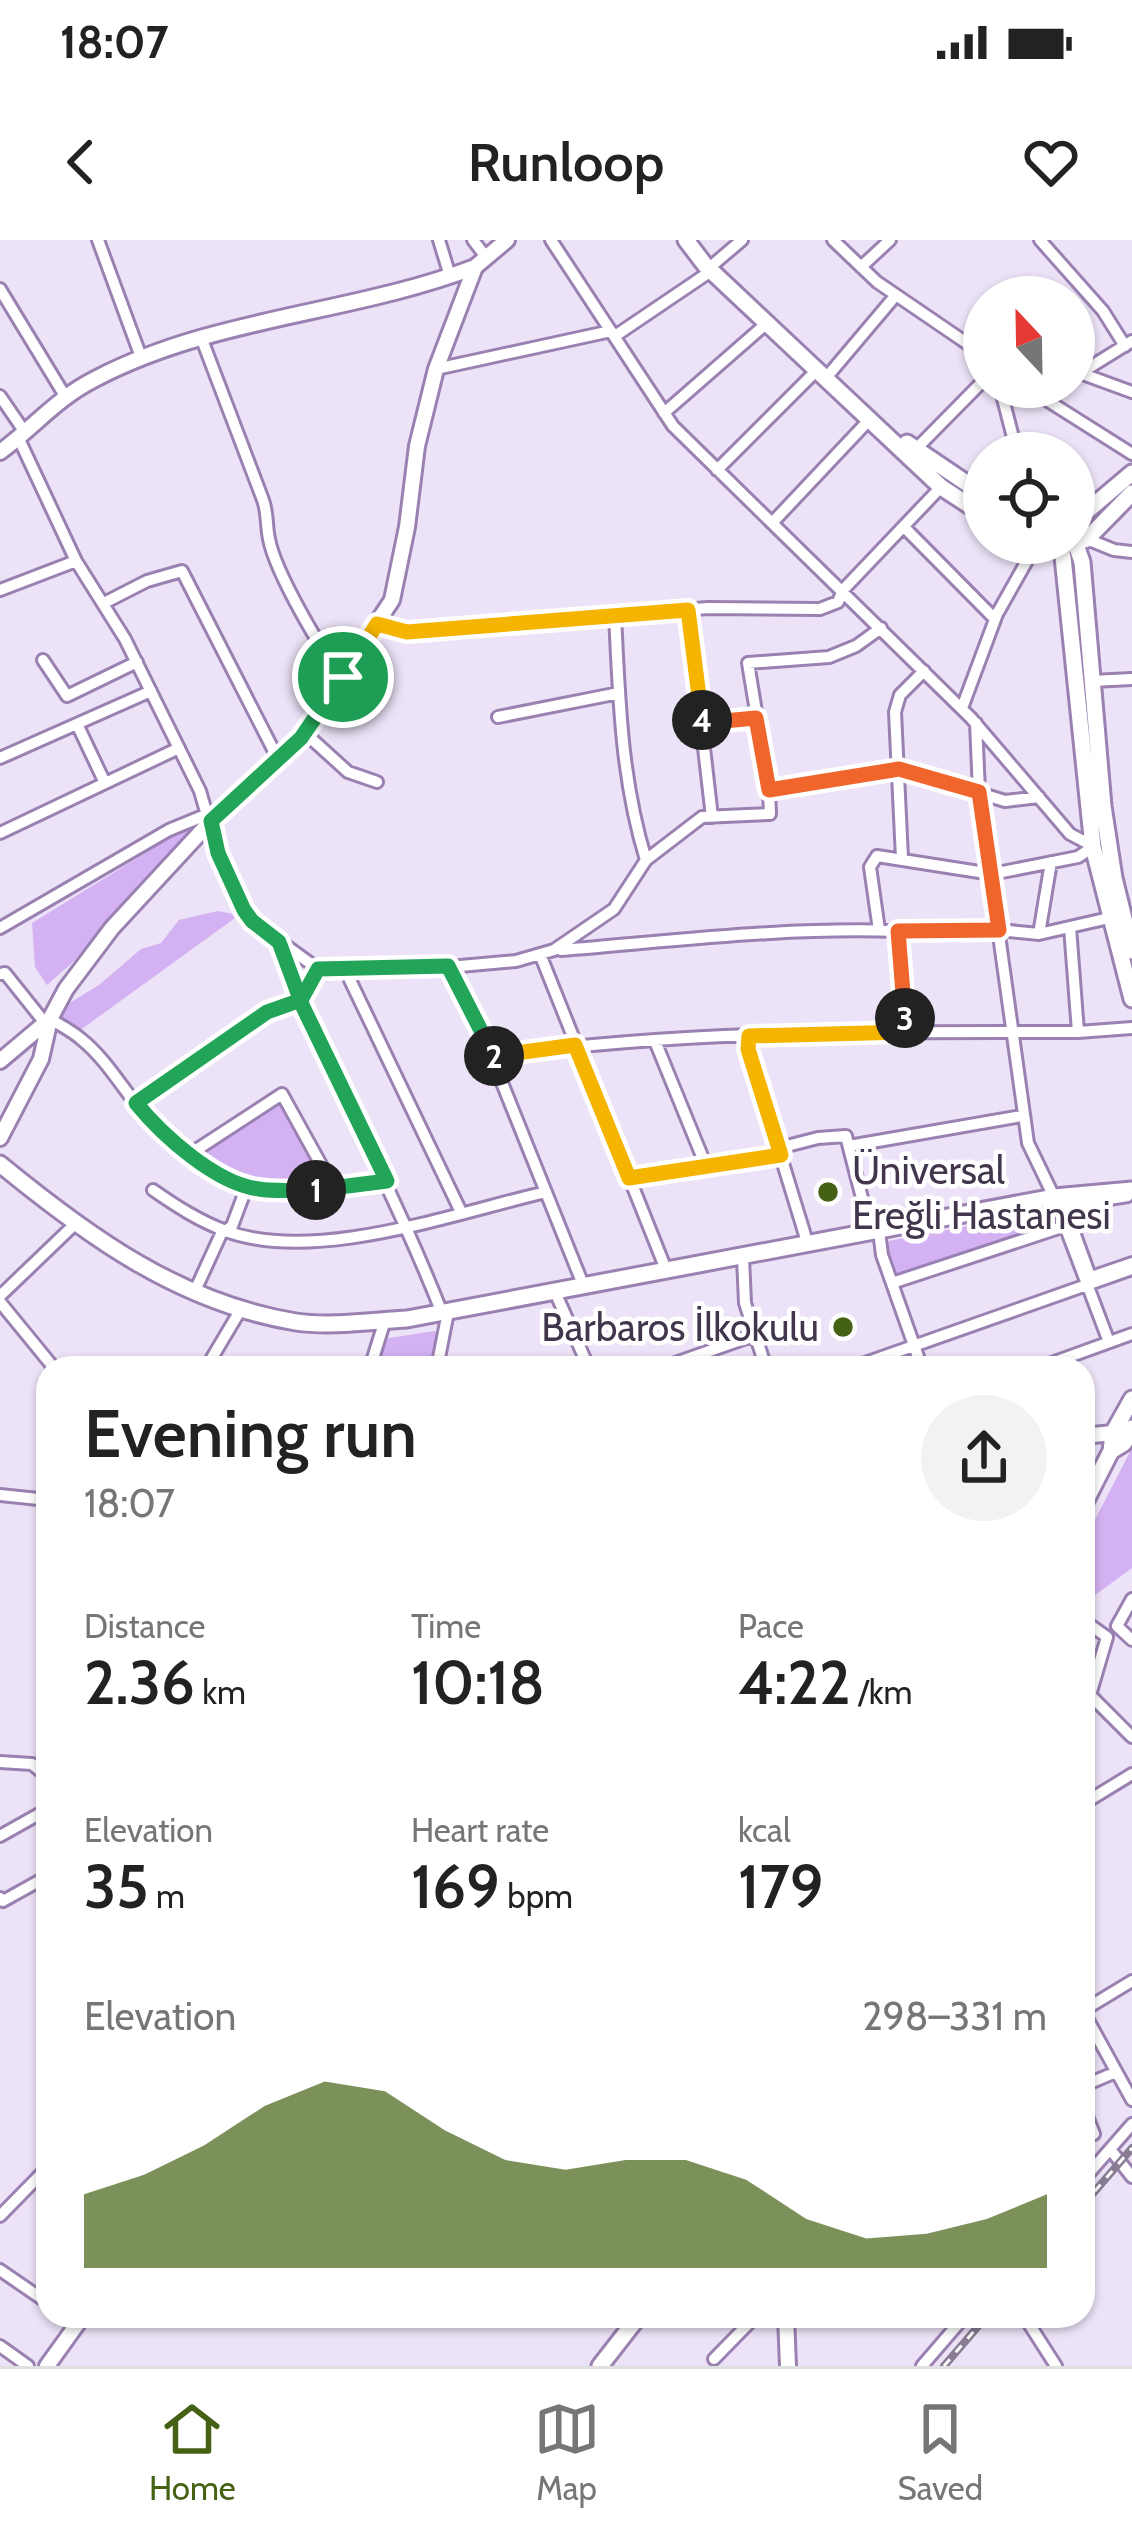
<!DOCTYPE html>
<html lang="en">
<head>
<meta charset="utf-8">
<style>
  :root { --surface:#fff; --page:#f2f2f2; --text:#222; --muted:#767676; --line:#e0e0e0; --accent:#456214 }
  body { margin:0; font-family:Cabin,sans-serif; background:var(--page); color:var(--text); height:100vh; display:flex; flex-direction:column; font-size:45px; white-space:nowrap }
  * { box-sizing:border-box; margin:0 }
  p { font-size:39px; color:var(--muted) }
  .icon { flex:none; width:66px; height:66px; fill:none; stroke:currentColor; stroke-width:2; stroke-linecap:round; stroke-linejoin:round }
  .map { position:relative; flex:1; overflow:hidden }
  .details { position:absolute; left:36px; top:1116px; width:1059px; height:972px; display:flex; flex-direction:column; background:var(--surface); border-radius:36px; box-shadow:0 3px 9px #0004 }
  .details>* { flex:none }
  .needle { width:78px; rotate:338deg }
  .fabs { position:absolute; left:963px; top:36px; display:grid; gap:24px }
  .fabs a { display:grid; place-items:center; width:132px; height:132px; border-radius:50%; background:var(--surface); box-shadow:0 3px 9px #0004; font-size:60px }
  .pin { position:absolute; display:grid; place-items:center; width:102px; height:102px; color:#fff; margin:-51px; border:6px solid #fff; border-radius:50%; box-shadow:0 3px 12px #0007 }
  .km { position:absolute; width:60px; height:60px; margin:-30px; border-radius:50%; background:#222; color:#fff; font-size:33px; line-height:60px; text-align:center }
  .round { display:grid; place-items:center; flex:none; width:126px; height:126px; border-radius:63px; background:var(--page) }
  .head { display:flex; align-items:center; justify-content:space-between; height:204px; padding:0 48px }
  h1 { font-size:66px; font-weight:600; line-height:90px }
  .metrics { display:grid; grid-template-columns:repeat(3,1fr); gap:18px; height:204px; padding:12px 48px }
  .metrics div { display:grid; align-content:center }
  .metrics b { font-size:60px; font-weight:600 }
  .metrics small { font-size:33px; font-weight:400 }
  .metrics p { font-size:33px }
  .chart { height:336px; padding:24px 48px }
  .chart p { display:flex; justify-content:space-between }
  .chart svg { width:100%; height:216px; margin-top:12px; fill:var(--accent); opacity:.7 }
  .status { display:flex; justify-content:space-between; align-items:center; height:84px; padding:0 60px; background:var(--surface); direction:ltr }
  .status svg { height:33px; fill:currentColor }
  header { display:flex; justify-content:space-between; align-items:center; height:156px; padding:0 48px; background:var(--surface); font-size:54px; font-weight:600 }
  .tab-bar { display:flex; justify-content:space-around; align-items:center; height:168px; border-top:3px solid var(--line); background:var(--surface); font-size:33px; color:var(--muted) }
  .tab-bar a { display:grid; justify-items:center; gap:6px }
  .tab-bar .on { color:var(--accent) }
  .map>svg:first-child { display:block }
</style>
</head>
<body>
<div class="status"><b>18:07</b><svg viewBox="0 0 49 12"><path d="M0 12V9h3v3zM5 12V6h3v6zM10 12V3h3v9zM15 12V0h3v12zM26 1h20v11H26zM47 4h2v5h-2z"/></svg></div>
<header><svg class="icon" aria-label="back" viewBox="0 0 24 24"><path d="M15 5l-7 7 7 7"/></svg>Runloop<svg class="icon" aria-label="heart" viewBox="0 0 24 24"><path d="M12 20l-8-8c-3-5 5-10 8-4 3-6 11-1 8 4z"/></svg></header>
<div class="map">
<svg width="1132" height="2126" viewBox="0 0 1132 2126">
  <rect width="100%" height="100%" fill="#ede3f8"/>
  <path fill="#d3b1f2" d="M186,588L192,589L73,722L47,745L35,727L32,683Z
    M218,671L233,674L235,678L79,791L61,778L68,764L99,745L141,709L161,703L179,680Z
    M280,861L321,940L317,946L248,942L207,919L205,908Z
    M1050,970L1054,985L894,1038L886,1011L889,1001Z
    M434,1091L440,1093L433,1128H374L383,1099Z
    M1132,1208V1328L1083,1364V1303Z"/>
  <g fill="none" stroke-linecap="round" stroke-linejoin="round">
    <g stroke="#9a81b1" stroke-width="14">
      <path id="pedestrian" d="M1065,967L1128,957
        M1066,967L1091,1036L1132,1022"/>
    </g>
    <g stroke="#9a81b1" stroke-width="16">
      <path id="minor" d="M98,0L141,117
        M439,0L450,36
        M473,0L486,17
        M551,0L673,186L971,478L1070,594L1093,606
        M833,0L877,42L984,115
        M1040,0L1103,71L1125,106
        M715,23L742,0
        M861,27L890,0
        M0,49L65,156
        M615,96L711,31
        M201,97L263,260C268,274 266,285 269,299C275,331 321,412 343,437
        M436,129L611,91
        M831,132L896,55
        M1080,133L1132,152
        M1074,137L1132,101
        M1000,147L1017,213
        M1026,147L1132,214
        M0,156L24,191
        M1042,156L1057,147
        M664,173L767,83
        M18,197L76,321L125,399L200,551L218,613L252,681L318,729L448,726L472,768L584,1047
        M916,209L984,140
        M717,230L817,130
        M773,282L870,179
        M904,287L995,379
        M1087,299L1114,310L1132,312
        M0,350L76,321
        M104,363L147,341L182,331L278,519
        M688,370L712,577
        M615,374C619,458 621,539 646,620
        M377,384L407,392L708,368L820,369L838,362L843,350L941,247
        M43,420L67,456L137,422
        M1092,441L1132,439
        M962,468L997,374L1037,303
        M498,477L619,453
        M702,483L756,478
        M976,483L979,552L1028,903L1054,957L1109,1102
        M77,484L105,543
        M305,493L348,532L377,542
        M0,518L151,451
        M769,551L748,423L829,417L856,406L881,388
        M0,593L179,508
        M902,618L895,472L900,455L924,431
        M1070,687L1078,792
        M0,688L169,590L208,574
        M879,690L870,627L877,616L992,634L1078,617L1093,607
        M1039,694L1051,622
        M280,705C327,831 393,948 442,1073
        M561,710C674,701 784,687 898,691
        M540,714L667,1032
        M449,727L516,721L554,710L614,669L646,620L702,577L770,574L769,551L900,529L1005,561L1039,557
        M350,729V740L461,972
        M0,734L5,733L45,783
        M50,779C60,785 72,791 81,799C110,822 128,859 154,885C230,959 288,958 387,941
        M906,792L898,691L999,690L1039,694L1109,678
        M749,796L748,809L808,1005
        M655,801L706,926
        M492,817C685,789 883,792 1078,792L1132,788
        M136,863L267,773L301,760L318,729
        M849,906L1022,876
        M779,908L818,898L846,896L871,993
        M190,914L282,854L335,950
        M629,938L781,915
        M153,950C176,966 199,981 226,991C315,1024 455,973 546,952
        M879,991L882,1015L922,1128
        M743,1018L745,1063L766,1128
        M892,1043L1065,986
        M555,1052L589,1128
        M194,1053L221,994L232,986L247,946
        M0,1056L76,983
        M0,1062L54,1128
        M206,1128L241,1069
        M370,1128L385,1080
        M437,1128L448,1072
        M661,1128L755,1095
        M851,1128L1132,1029
        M1038,1128L1132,1094
        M0,1255L48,1260
        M1132,1359L1117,1386L1132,1400
        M1083,1380L1107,1397L1090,1455L1132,1497
        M0,1522L32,1524L48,1537
        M1083,1564L1132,1534
        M0,1596L48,1569
        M0,1658L3,1661L48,1636
        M1084,1770L1132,1741
        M1083,1771L1132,1860
        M1083,1846L1116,1832
        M1083,1866L1094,1894
        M1110,1909L1132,1937
        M1083,1940L1132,1884
        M0,1976L48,1927
        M0,2030L48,2063
        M67,2076L77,2082
        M1024,2076L1056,2126
        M0,2106L28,2126
        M714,2119L756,2076
        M922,2126L965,2076"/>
    </g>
    <g stroke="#9a81b1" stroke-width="20">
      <path id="tertiary" d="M0,212C33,188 57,158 95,139C213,77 352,74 475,27
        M0,821L50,779
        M0,898L41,819L50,779L66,749L112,688L222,569L301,498L392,360L407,287L417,206L436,129L475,27L507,0
        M1083,1196L1113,1193
        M786,2076L788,2126
        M47,2126L83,2076"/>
    </g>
    <g stroke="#9a81b1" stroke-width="21">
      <path id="secondary" d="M686,0L705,25L941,247L984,275
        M907,203L984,255
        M1074,282L1132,233
        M1074,299L1082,322L1103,566L1114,638L1132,711
        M1054,303L1060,305L1063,317L1093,607L1132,759
        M1071,304L1087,299L1132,253
        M0,924C89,997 180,1063 296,1082C331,1087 372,1081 407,1079L1054,957L1132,950
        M1111,1211L1124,1203L1132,1188
        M1083,1266L1111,1211L1113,1193L1132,1159
        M600,2126L639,2076"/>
    </g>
    <use href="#pedestrian" stroke="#fff" stroke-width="8"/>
    <use href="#minor" stroke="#fff" stroke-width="10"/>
    <use href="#tertiary" stroke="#fff" stroke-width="14"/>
    <use href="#secondary" stroke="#fff" stroke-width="15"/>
    <g stroke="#877c91" stroke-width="8">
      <path id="rail" d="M1083,1965L1132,1908
        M944,2126L987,2076"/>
    </g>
    <use href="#rail" stroke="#fff" stroke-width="3" stroke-dasharray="9" stroke-linecap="butt"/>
  </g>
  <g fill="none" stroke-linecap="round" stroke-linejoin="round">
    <g stroke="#fff" stroke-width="24">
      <path id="split-1" d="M316,950L387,941L303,767L279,702L252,681L244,670L218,613L211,581L301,498L343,437"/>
    </g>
    <g stroke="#fff" stroke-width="24">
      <path id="split-2" d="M316,950C297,950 277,952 259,949C216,944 162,895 136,863L267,772L301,760L318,729L448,726L494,816"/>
    </g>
    <g stroke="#fff" stroke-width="24">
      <path id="split-3" d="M494,816L575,805L629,938L781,915L748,809L749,796L906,792L905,778"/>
    </g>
    <g stroke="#fff" stroke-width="24">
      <path id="split-4" d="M702,480V483L756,478L769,550L899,529L979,552L999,690L898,691L905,778"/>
    </g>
    <g stroke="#fff" stroke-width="24">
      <path id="split-5" d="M343,437L377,384L407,392L688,370L702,480"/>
    </g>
    <use href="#split-1" stroke="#22a559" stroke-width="15"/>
    <use href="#split-2" stroke="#22a559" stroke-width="15"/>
    <use href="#split-3" stroke="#f5b400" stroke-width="15"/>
    <use href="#split-4" stroke="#f0652b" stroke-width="15"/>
    <use href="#split-5" stroke="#f5b400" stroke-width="15"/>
  </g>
  <g fill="#456214" stroke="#fff" stroke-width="4.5">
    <circle cx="828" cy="952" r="12"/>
    <circle cx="843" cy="1087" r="12"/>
  </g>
  <g text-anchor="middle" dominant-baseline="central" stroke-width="9" stroke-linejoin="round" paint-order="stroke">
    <g font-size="39" fill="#41364b" stroke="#fff" text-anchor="start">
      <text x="852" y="930">Üniversal<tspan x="852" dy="45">Ereğli Hastanesi</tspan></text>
      <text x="819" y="1087" text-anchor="end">Barbaros İlkokulu</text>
    </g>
  </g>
</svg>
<div class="fabs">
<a><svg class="needle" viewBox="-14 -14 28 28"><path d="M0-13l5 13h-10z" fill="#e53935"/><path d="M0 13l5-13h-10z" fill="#767676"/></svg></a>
<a><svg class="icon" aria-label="locate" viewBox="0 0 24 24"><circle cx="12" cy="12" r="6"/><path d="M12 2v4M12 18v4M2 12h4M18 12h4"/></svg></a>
</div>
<div class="pin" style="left:343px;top:437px;background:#1e9e55"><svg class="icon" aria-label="arrive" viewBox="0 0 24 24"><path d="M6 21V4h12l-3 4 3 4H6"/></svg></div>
<b class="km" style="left:316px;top:950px">1</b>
<b class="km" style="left:494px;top:816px">2</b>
<b class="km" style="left:905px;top:778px">3</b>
<b class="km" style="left:702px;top:480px">4</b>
<section class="details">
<div class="head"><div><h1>Evening run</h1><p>18:07</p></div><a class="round"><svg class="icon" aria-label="share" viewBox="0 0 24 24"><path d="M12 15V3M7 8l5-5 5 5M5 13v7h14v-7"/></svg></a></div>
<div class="metrics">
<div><p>Distance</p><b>2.36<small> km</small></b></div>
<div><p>Time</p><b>10:18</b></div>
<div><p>Pace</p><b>4:22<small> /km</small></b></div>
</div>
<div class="metrics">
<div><p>Elevation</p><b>35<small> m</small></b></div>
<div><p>Heart rate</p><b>169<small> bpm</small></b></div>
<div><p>kcal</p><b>179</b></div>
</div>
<div class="chart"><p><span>Elevation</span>298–331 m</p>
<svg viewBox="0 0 160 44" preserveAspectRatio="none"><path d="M0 44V29L10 25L20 19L30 11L40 6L50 8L60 16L70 22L80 24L90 22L100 22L110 26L120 34L130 38L140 37L150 34L160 29V44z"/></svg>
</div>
</section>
</div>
<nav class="tab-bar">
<a class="on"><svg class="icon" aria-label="home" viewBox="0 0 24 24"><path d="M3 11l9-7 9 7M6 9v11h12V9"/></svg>Home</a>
<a><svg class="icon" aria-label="map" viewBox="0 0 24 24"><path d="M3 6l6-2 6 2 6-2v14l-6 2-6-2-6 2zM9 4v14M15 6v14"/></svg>Map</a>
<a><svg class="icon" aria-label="saved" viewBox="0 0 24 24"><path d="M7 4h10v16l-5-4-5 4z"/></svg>Saved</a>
</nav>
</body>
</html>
